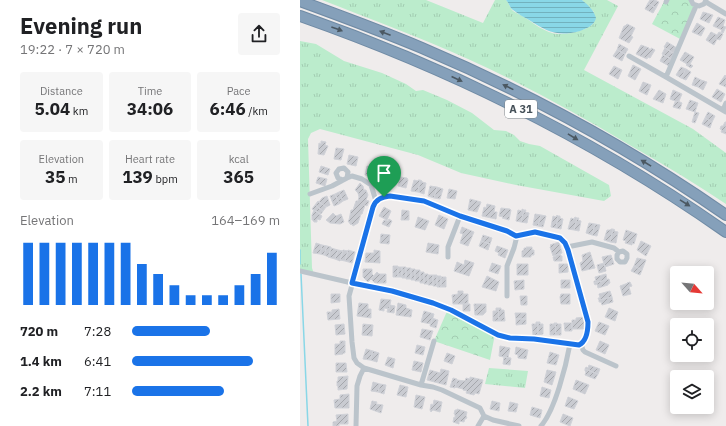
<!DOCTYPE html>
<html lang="en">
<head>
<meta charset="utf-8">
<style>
  :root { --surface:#fff; --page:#f6f6f6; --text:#202124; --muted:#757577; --accent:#1a73e8 }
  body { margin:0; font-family:"IBM Plex Sans",sans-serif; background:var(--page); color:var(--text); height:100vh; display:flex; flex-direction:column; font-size:15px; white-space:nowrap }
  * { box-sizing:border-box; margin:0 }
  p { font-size:13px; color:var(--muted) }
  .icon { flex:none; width:22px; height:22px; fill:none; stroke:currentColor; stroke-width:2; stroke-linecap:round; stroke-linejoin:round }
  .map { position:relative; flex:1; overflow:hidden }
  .sheet { display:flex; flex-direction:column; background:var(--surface); width:300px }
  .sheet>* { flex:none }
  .needle { width:26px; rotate:117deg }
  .controls { position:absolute; left:370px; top:266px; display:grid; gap:8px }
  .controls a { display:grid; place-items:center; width:44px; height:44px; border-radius:4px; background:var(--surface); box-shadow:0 2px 10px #0003; font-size:20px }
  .pin { position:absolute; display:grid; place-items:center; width:34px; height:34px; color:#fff; margin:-41px -17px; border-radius:50% 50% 50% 0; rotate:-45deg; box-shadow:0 0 4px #0007 }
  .pin .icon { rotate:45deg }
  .round { display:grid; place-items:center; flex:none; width:42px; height:42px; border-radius:4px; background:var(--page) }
  .headline { display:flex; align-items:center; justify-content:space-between; height:68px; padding:0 20px }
  h1 { font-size:22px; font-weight:800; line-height:30px }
  .stats { display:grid; grid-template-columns:repeat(3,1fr); gap:6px; height:68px; padding:4px 20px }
  .stats div { display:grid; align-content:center; border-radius:4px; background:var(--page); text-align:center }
  .stats b { font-size:17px; font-weight:800 }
  .stats small { font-size:11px; font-weight:400 }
  .stats p { font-size:11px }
  .chart { height:112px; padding:8px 20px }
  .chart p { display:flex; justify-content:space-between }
  .chart svg { width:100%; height:72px; margin-top:4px; stroke:var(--accent); stroke-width:6 }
  ul { padding:0 20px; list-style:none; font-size:13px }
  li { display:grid; grid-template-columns:64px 48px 1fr; align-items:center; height:30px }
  li i { height:10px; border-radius:5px; background:var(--accent) }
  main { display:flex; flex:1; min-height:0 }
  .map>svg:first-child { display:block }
</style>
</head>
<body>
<main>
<section class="sheet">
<div class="headline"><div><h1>Evening run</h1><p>19:22 · 7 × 720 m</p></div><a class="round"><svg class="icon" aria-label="share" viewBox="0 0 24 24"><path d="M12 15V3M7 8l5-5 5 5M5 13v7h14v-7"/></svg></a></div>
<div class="stats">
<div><p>Distance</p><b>5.04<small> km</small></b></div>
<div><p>Time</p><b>34:06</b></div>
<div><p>Pace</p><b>6:46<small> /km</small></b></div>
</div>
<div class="stats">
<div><p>Elevation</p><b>35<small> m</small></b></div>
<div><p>Heart rate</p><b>139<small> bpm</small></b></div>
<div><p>kcal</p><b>365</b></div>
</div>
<div class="chart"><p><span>Elevation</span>164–169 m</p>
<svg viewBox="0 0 160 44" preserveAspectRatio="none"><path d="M5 44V6M15 44V6M25 44V6M35 44V6M45 44V6M55 44V6M65 44V6M75 44V19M85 44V25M95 44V32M105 44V38M115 44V38M125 44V38M135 44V32M145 44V25M155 44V12"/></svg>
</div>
<ul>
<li><b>720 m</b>7:28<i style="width:53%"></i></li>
<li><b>1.4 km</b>6:41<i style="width:82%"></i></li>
<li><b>2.2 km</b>7:11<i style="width:62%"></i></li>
</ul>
</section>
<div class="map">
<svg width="426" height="426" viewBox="0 0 426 426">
  <defs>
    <pattern id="grass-tufts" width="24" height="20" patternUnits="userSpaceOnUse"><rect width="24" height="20" fill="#bbeccc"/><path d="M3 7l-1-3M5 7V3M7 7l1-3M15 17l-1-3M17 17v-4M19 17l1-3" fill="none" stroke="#a2ccb1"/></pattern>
    <pattern id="park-crowns" width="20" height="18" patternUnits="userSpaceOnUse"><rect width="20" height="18" fill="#bbeccc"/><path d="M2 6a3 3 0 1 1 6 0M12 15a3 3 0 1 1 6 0" fill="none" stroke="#a2ccb1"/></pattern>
    <pattern id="water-rules" width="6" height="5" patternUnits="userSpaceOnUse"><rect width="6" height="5" fill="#89d7e7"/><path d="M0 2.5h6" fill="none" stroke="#72b1be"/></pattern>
    <pattern id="building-hatch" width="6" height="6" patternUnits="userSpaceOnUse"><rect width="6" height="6" fill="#c9cbd1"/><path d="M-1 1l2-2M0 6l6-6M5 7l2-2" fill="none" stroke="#a5a7ac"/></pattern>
  </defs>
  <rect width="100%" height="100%" fill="#efecec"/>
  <path fill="url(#grass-tufts)" d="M22,0H126L183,23L195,0H206C209,3 210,8 213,11C216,13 221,15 224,17C233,23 242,30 252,33C263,36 285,32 294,23V12L282,0H307L318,6L284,70L393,129L426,153V204C396,184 365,165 333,147C279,115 225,85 168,59C120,37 70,19 22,0Z
    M0,41L16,44L44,61L82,73L106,84L116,91L123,90L147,100L172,113L194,130L206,131L214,135L220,141L229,144L240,146L309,185L311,196L304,201L216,185L161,173L118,155L20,129L11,133L8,139L12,268L14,274L0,271Z
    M189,368L228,371L225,388L185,384Z"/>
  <path fill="url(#park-crowns)" d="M365,0H391L396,6L382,40L352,24Z
    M148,309L195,334L190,360L134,341Z"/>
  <path fill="url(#water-rules)" d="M206,0H282C288,5 294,10 296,18C294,26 287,28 280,31C257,37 248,32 229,20C224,17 218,14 213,10C210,8 209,3 206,0Z"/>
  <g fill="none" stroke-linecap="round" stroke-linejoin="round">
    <path stroke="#89d7e7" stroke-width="1.5" d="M0,250V264
      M1,274L8,426"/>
  </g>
  <path fill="url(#building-hatch)" stroke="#d0d2d8" d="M350,0H355L359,2L356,8L348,3Z
    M348,3L356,8L353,13L345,9Z
    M403,12L413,15L409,23L400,19Z
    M418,17L425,20L423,26L426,27L423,33L421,32L422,30L413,26Z
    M397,23L405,28L401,36L392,32Z
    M327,24L335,28L331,36L333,37L329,43L319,38L324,26H325Z
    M411,32L417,35L419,32L423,34L420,40L417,39L414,45L406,40Z
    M367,42L377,48L373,53L364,47Z
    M319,44L328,49L325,54L317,50Z
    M341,45L349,48H348L351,50V48L355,50L350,58L348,57L347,59L336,54Z
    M365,48L374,54L371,59L362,54Z
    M317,50L325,54L322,61L313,56Z
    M385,52L394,57L390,64L393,66L391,68L386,65L387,64L380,60Z
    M363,55L371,59L369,66L360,61Z
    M333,65L341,69L335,80L328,76Z
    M314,66L322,70L318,79L309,74Z
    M381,67L386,69L381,78L376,75Z
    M386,69L391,72L386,80L381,78Z
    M425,75L426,76V87L419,84Z
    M395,77L401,80L398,87L392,85Z
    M401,80L407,82L403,90L398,87Z
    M343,82L351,85L347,95L339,91Z
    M417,89L425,94L421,102L412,97Z
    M359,90L366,94L363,103L353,99Z
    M373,90L382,94L379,101H378L377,102L370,99Z
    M390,100L398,103L395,112L386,109Z
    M378,101L382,103L380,109L373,107L375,102H377Z
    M395,112L399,113L395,123L392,122Z
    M408,112L415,116L412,122L405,118Z
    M405,118L412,122L410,128L402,124Z
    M425,122H426V134L421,132L422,130L420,129L421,126H423Z
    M21,141L26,142L25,145L28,146L24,155L18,154L19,143L21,144Z
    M36,148L44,149L41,160L34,159Z
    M49,155L58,157L56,166L47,164Z
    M89,164L95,166L93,174L89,173L87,171Z
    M21,166L30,169L28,175L19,172Z
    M67,166L77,168L75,177L65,175Z
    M81,169L87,171L89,173L87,183L78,181Z
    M18,177L27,179L25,186L16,183Z
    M100,177L107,178L108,180L106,188L98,186Z
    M114,180L118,181V180H120L118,192L111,191Z
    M120,180L122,181V182L126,183L124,194L118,192Z
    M60,183L63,186L64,190H66L68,195L66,200L69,201L67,206L65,205L62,214H61L58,223L53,226L52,224L51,225L48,221L49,220L51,210H53L56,201H58L59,197L58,193L55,190Z
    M130,186L137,187L134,198L128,196Z
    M137,187L143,189L140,199L134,198Z
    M149,189L157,191L155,199L147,198Z
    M44,190L48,199L43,201L39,192Z
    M39,192L43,201L39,204L35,194Z
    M35,194L39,204L34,206L30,196Z
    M27,196L30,205L26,207L19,202L22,198Z
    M170,199L181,202L177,212L168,210Z
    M18,201L26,207L23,211L15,205Z
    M187,204L195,206L194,212H197L196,219L182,216L184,207L186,208Z
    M15,205L23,211L21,214L12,209Z
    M84,207L91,211L87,220L79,216Z
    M201,208L210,209L211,210L209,220L202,218L203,217L199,216Z
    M222,209L224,210L221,222L216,221L218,210L222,211Z
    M14,210L22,216L20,220L17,219V222H14L13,220H12V215Z
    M102,210L109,211V220H101Z
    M224,210H226L225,212L229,213L227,223L221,222Z
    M33,213L36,216L41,214L44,222L40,224L30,223L26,220Z
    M235,214L241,215L238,226L233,225Z
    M139,215L148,219L144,229L135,225Z
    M241,215L246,216L243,227L238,226Z
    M257,215L258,216L256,228L251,227L253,216L256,217Z
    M258,216H260V218L263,219L261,229L256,228Z
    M118,217L129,221L125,230L115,227Z
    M275,217L277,218L274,230L268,229L271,218L274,219Z
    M277,218H279L278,220L281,221L279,231L274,230Z
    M89,219L92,221L89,227L82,224L84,220L88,221Z
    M289,223L295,224L292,235L286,233Z
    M295,224L300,225L297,236L292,235Z
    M162,227L174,232L168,246L160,243L163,234L160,233Z
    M311,229H313L310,242L304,240L307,230H310Z
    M313,229L315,230L314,231L318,232L316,243L310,242Z
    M326,230L337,234L334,244L332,243V245L325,243L326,241L323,240Z
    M81,234L90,235L89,244L80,243Z
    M183,235L192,238L190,244L181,241Z
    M181,241L190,244L188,250L179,246Z
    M341,241L351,246L346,256L337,250Z
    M259,242L262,253L253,256L250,247L251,246L250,245Z
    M16,243L22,245L20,254L13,253Z
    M128,243L139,245L138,254L126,252Z
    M22,245L27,246L24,255L20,254Z
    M27,246L31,247L29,257L24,255Z
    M197,246L208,250L205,258L198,255L199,253L195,251Z
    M226,247H232V250H234V255H231V257H222V251L224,250V248H227Z
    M31,248L38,250L35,259L28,257Z
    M38,250L43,251L40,261L35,259Z
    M43,250L48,251L45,261L40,260Z
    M48,250L55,252L52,263L45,261Z
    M74,250L80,251V263L65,262L66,253H74Z
    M290,252L295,268L282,271L280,263L283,261L282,255Z
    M260,254L261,256H262V261H254L253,257L256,256L255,255Z
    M311,255L314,264L305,267L302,257Z
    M337,258L346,260L342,270L334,266Z
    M165,260L174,263L169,276L154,271L157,262L164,265Z
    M192,263L201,266L198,274L189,271Z
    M304,263L306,271L299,273L297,265Z
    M217,264H228V275H217Z
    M259,264H268V272L259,273Z
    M93,266H98V277H93Z
    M334,266L342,270L340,275L331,271Z
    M98,267H102V277H98Z
    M102,267H106V278H102Z
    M106,268H111V279H106Z
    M63,269H72V274L74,276L68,282L63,277Z
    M111,269H115V280H111Z
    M115,270H120V281H115Z
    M77,272L79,274H86V283H75L71,279Z
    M120,272H124V283H120Z
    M124,274H128V284H124Z
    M306,274L307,280L294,283V281H296L295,277Z
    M128,275H133V285H128Z
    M133,275H137V286H133Z
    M137,276H141V287H137Z
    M187,276L199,282L196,291L182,287Z
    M141,277H146V287H141Z
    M309,279L310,283L308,284V285L298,288L297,284L295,285L294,283Z
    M224,280V289L215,290L214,281Z
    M261,280H270V288H261Z
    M330,282L332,286L329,287L331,294L323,296L320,286L328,283H327Z
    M158,291H163V294H168V304H153L152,295L158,294Z
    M310,291L312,297L299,300L298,298H300L299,294Z
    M31,294H40V302L31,303Z
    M261,294H270V304H261L260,297Z
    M220,296H227V305H221Z
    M312,297L313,302L302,305L301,302H299V300Z
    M81,299L91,300L89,309L84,308V311L79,310Z
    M59,303L68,304V309H71V318L57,316Z
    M98,303L106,305V308L112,310L111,317L96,315Z
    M163,304H170V311H163Z
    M174,304H186V312L183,315H175Z
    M90,305L95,306L94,313L87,312L88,308L89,309Z
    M196,308H198L199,321H193V311H196Z
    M198,308H201V310H204L205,321H199Z
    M309,308L318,312L315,321L305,317Z
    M39,309L40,319L28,320L27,312H32V310Z
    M124,311L134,314L131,324L121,322Z
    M215,313H226V319H216Z
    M284,317V329H272V320H276V318Z
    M132,318L138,320L136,328L130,326Z
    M216,319H226V324L216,325Z
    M236,322H238V335H233L232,324H236Z
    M238,322H240V324H243V334L238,335Z
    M299,322L309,326L305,335L295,331Z
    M254,323H255L256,335H250V324H254Z
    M255,323H257V324H261V335H256Z
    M264,323H272V331H265Z
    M44,324L45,334L36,335L35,325Z
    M63,324L73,325L72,336L62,335Z
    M122,329L133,331L130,340L120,337Z
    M40,341H45V353H43V354L35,355V344H40Z
    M300,341L309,345L305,354L296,350Z
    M117,345L125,347L123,355L115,353Z
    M200,346L210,348L208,358L199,356Z
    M216,347L228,350L226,359L218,358V355L215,354Z
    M66,349L73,351L70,360L63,359Z
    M73,351L79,353L77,362L70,360Z
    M250,352L259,355L256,365L247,363Z
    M147,353L155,356L152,364L144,361Z
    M88,357L95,359L93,368L85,365Z
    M204,357L211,358L210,365L203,364Z
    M114,361L123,363L121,372L112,370Z
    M36,363H46L47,372H36Z
    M289,365L300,369L298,374L285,369L286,367L288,368Z
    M141,369L149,371L146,385L127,380L130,370L140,373Z
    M285,369L298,374L295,379L285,375L286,372L285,371Z
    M247,370L256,372L252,385L244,382Z
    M48,376L47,389L38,390V386H37V381H38V377Z
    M170,377L183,380L179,394L175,393L174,395L166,393L167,391L163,390V389L155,387L157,380L165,381L166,378L170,379Z
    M153,378L157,379L155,388L150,387Z
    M276,380L289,385L285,394L273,389Z
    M73,382L80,384L78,392L71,391Z
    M80,384L86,385L84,394L78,392Z
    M100,385L108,387L106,397L97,395Z
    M242,387L251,390L249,398L240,396Z
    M49,394V408H35L34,400L40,399V395Z
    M116,395L125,397L122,409L114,407Z
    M268,397L278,401L274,409L265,406Z
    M134,400L142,402L140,412L133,410L131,412L130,410L131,404L133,405Z
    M72,401L77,402L76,404L83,405L81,413L70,409Z
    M192,401L200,403L199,411L190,409Z
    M210,402L218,404L216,412L208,411Z
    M232,407L242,410L240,418L230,415Z
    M157,409L167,412L166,416L167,418L165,419L164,422L159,421V424L153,422L154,417L155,418V414H154L155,410H157Z
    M48,414V424H39V426H33V422L37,421L36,415Z
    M263,414L273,418L270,426L260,422Z"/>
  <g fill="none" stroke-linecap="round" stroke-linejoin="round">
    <g stroke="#708ba5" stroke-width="12">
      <path id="highway" d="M0,1C41,16 82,31 122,48C228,93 331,149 426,215
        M0,16C151,69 295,140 426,232"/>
    </g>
    <path stroke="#bbc4cb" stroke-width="5" d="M391,0L393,4L399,6L404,4L406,0
      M366,2L367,0
      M406,2L426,14
      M329,56L366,77L396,6
      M366,77L426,112
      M423,110L426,103
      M43,180L38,178L36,173L39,169L44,168L48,172L47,178
      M10,194L32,186L47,178L52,176L62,179L71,185L76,201
      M267,247L292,242L314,248L319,252L323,251L327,254V258L325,262H320L317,259V255L319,252
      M148,257V247L160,216
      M0,271L52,283L91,291L133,303L151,310L198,335L210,338L234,339L279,345L281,344L283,350L285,352L316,366
      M207,296V266L214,248L217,236
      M64,368L121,385L133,387L142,390L180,408L184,416L193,420L219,426
      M121,385L134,341
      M56,426L57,386L60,376L64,368L57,363L54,358L52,342L49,296L60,256L72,209L76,201L79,199L90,196L124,201L160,216L207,231L217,236L235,232L256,237L260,239L265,243L268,250L288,322C288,330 287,339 281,344
      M178,426L184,416
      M241,426C255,410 266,366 270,344"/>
    <use href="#highway" stroke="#85a0ba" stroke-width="10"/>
  </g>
  <defs><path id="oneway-solid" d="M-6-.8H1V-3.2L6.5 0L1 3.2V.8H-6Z"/></defs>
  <g fill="#4b5862">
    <use href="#oneway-solid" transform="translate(37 29) rotate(20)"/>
    <use href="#oneway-solid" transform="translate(85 33) rotate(-159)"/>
    <use href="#oneway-solid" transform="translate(157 79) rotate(25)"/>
    <use href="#oneway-solid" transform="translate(208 87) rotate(-154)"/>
    <use href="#oneway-solid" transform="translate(273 137) rotate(31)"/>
    <use href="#oneway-solid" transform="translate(346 163) rotate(-149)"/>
    <use href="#oneway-solid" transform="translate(385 203) rotate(32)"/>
  </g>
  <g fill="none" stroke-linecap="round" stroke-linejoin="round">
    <g stroke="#fff" stroke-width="8">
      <path id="route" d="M90,196L124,201L160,216L207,231L216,236L235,232L256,237L260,238L265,243L268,250L288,322C288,330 287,341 279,345L234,339L210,338L198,335L151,310L133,303L92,291L52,283L73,207C76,199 82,197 90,196Z"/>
    </g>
    <use href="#route" stroke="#1a73e8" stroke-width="5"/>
  </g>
  <g text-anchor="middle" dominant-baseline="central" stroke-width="4" stroke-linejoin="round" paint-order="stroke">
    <rect fill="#fff" stroke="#7d848a" stroke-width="1" x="205" y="100" width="32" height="18" rx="3"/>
    <g font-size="11" font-weight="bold" fill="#455058">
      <text x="221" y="109">A 31</text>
    </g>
  </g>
</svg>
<div class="controls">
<a><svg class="needle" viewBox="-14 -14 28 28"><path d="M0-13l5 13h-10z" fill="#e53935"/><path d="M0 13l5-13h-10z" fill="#757577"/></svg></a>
<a><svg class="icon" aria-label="locate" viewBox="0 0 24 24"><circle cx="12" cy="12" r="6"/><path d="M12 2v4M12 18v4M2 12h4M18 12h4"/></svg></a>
<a><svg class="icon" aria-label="layers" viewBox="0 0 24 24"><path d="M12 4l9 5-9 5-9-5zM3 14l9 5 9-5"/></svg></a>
</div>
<div class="pin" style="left:84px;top:197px;background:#1e9e55"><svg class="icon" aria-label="arrive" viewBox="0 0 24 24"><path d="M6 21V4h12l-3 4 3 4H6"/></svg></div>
</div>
</main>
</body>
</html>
